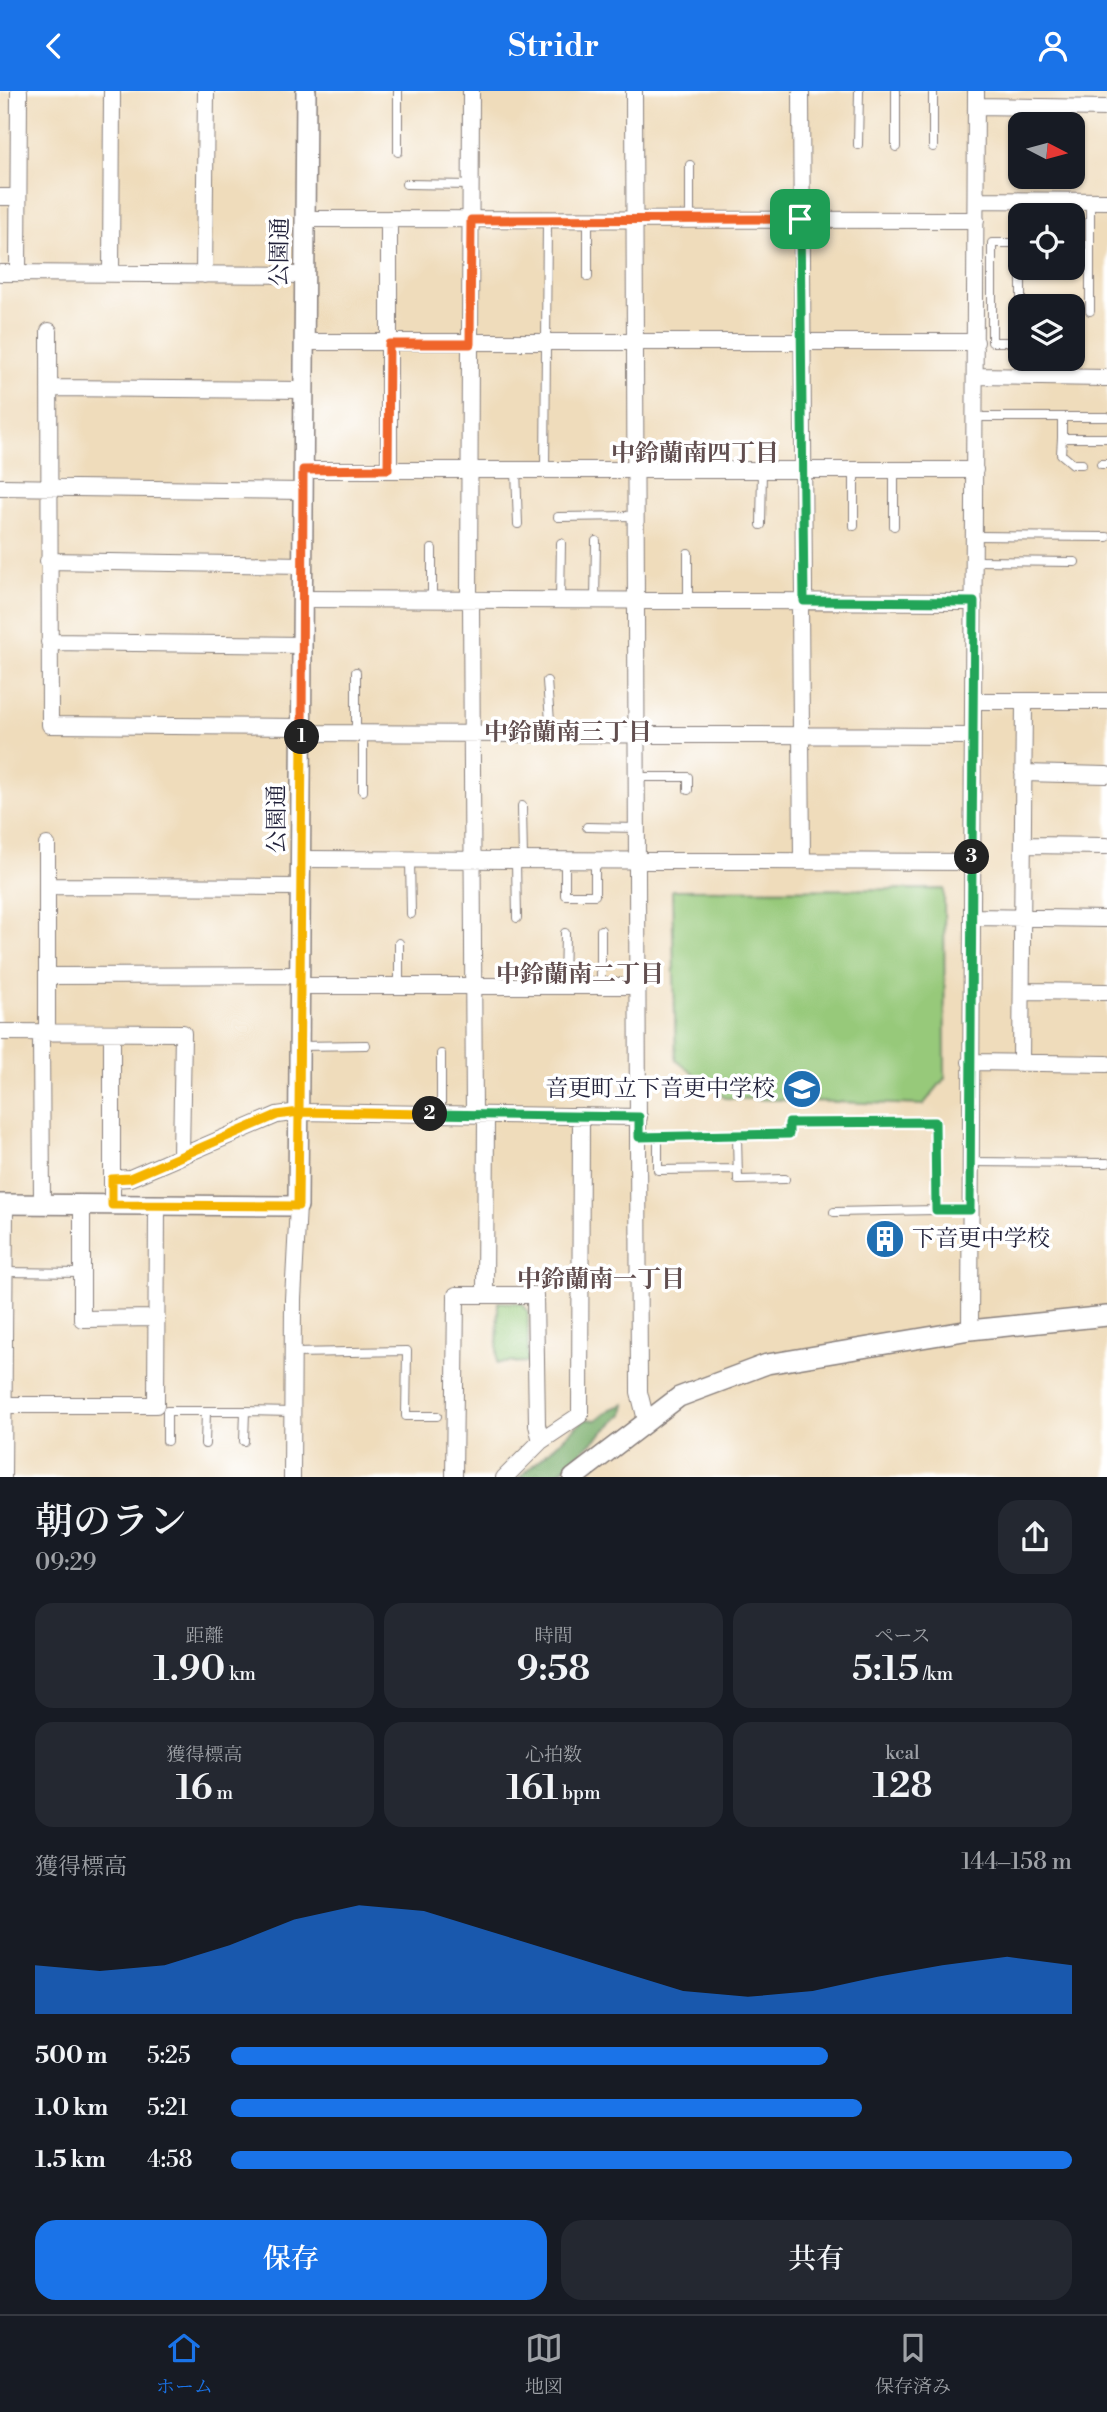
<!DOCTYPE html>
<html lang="ja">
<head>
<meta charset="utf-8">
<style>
  :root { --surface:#171b24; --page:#242831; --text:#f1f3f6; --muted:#9ea1a6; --line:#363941; --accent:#1a73e8 }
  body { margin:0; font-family:"Libre Bodoni","Noto Serif JP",serif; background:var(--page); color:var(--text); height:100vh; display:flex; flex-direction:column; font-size:26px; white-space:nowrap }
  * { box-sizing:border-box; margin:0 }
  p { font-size:23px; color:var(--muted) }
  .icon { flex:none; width:38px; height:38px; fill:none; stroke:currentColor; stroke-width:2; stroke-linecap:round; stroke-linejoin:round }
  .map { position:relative; height:1386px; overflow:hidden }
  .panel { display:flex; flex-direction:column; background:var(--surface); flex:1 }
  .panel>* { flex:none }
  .needle { width:46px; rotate:96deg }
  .buttons { position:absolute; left:1008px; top:21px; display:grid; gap:14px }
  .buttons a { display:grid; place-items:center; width:77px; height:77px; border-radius:14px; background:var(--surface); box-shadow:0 2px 5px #0004; font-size:35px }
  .pin { position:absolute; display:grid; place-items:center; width:60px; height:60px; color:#fff; margin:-30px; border-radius:14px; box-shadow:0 4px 10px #0006 }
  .km { position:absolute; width:35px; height:35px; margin:-18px; border-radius:50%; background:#222; color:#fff; font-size:19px; line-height:35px; text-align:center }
  .round { display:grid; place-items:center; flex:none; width:74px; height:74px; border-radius:21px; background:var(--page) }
  .summary { display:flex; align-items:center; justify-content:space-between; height:119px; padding:0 35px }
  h1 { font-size:38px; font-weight:600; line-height:52px }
  .stats { display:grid; grid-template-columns:repeat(3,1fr); gap:10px; height:119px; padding:7px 35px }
  .stats div { display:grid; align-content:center; border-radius:18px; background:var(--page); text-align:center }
  .stats b { font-size:35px; font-weight:600 }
  .stats small { font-size:19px; font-weight:400 }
  .stats p { font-size:19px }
  .chart { height:196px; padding:14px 35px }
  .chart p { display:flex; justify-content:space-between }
  .chart svg { width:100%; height:126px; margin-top:7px; fill:var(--accent); opacity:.7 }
  .cta { display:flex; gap:14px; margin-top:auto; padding:14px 35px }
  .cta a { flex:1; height:80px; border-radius:21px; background:var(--accent); color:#fff; font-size:28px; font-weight:600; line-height:80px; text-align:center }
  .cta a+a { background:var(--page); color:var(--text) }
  ul { padding:0 35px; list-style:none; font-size:23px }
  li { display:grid; grid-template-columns:112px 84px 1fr; align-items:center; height:52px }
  li i { height:18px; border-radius:9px; background:var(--accent) }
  header { display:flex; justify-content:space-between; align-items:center; height:91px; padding:0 35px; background:var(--accent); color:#fff; font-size:32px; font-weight:600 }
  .dock { display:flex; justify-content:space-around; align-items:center; height:98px; border-top:2px solid var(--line); background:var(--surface); font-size:19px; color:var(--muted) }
  .dock a { display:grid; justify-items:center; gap:4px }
  .dock .selected { color:var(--accent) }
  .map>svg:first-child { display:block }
</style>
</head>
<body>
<header><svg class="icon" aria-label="back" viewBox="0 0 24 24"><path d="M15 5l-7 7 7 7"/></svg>Stridr<svg class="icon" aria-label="person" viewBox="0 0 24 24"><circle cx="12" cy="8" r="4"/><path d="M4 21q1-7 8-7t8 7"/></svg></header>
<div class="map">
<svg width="1107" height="1387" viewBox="0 0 1107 1387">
  <rect width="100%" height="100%" fill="#fff"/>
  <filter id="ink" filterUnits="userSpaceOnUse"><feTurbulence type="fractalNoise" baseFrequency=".0143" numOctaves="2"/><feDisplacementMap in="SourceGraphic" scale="14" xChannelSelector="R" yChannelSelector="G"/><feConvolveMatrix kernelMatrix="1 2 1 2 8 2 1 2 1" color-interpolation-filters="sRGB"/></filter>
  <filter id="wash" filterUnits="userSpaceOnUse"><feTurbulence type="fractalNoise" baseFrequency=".00686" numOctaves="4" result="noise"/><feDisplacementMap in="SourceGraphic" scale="28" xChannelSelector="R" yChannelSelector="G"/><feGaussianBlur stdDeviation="1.57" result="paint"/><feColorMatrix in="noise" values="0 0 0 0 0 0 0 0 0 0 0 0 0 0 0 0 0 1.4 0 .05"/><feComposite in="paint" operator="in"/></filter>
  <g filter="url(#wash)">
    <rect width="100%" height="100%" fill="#efdcbb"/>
    <path fill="#97c97a" stroke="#5c765a" stroke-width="2" d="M944,798L945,987L923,1014L725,1007L676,969L672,799Z
      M498,1211L522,1212L528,1220V1271L497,1272Z"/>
    <path fill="#79ad6a" stroke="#4e6852" stroke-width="2" d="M625,1313L623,1323L554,1386L519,1387L585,1328L596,1329L611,1318Z"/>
  </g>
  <g filter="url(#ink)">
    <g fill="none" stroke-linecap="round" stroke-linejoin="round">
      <g stroke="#887f7b" stroke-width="10">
        <path id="service" d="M398,0V61
          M858,54L859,0
          M896,56V0
          M933,56V0
          M406,93L471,94
          M1021,124V109
          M588,128V186
          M690,128V74
          M1020,152H992V251H1020
          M1021,215V177
          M1090,220V110
          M1021,286V268
          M976,326H1107
          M1062,326V347H1107
          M1062,347L1061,363L1073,373H1082
          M1101,373H1107
          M516,379L518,433
          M545,379L547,129
          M854,379V435
          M894,379V435
          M558,426L635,425
          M761,434L762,379
          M975,445L1107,446
          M432,458V509
          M975,470L1075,471
          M560,510L561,452
          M595,510L596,450
          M688,511V462
          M547,590L551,644
          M356,643V581
          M637,686H688V699
          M363,700V643
          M522,715L523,770
          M587,736L637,737
          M410,769L411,823
          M516,770L517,827
          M565,770V804H595V770
          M399,894V852
          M564,895L565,842
          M601,896V839
          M300,955L366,954
          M441,1023V963
          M737,1045L738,1089L785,1088
          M639,1046L788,1043L789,1032L935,1031L936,1119H970
          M658,1046V1079L738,1078
          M970,1071L1107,1072
          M834,1121L936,1119
          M5,1181L82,1182
          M293,1262L407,1260L406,1325H437
          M167,1350V1320H206
          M244,1350L245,1320L292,1321
          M205,1353L206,1320H245"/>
      </g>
      <g stroke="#887f7b" stroke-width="18">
        <path id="minor" d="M634,0L639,1301L646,1329
          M801,0L804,510
          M976,15L1107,17
          M0,106H18
          M976,109L1107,110
          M305,128L976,129
          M0,182L305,184
          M18,182L19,0
          M111,183L112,0
          M204,184L206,0
          M49,240L50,634L302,636
          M304,251H976
          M976,285L1107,287
          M49,297L304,299
          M389,378V128
          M303,379H975
          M0,396L303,400
          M48,470L303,474
          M302,508L974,511
          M469,509L471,0
          M471,509L474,1024
          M800,511L802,770
          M49,551L302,554
          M973,610H1107
          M302,642L973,645
          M1023,682L1107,684
          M1023,754L1107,755
          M301,768L972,771
          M49,795L301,796
          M972,826L1107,828
          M48,885L300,884
          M300,895H638
          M1022,900L1107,901
          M0,941L183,942L181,1065
          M41,942L42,1113
          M47,942V754
          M112,942V1114
          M970,971L1107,973
          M1021,972L1024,610
          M112,1088L130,1087L277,1024L299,1021L639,1026
          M82,1114V1228L157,1227
          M485,1203L486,1024
          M970,1239L976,0
          M4,1314H156L157,1114
          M3,1387L5,1113
          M292,1387L293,1208L298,1115
          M454,1387L456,1204H535L537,1334L541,1350
          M504,1387L541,1350L580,1324L581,1025"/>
      </g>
      <g stroke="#887f7b" stroke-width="22">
        <path id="tertiary" d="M0,1113L298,1115L306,0
          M573,1387L679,1306L767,1273L970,1239L1107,1225"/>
      </g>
      <use href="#service" stroke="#fff" stroke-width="8"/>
      <use href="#minor" stroke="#fff" stroke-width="16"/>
      <use href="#tertiary" stroke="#fff" stroke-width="19"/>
    </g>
  </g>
  <g fill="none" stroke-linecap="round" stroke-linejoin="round" filter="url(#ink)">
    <g stroke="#fff" stroke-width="14">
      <path id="split-1" d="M302,646L303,379L388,378L389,253H470L471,129L800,128"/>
    </g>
    <g stroke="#fff" stroke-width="14">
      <path id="split-2" d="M302,646L299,1021L277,1024L130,1087L112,1088V1114L298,1115L299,1021L430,1023"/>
    </g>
    <g stroke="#fff" stroke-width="14">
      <path id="split-3" d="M430,1023L639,1026V1046L789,1043V1032L935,1031L936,1119H970L972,766"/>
    </g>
    <g stroke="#fff" stroke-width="14">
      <path id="split-4" d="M800,128L804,510L974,511L972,766"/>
    </g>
    <use href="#split-1" stroke="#f0652b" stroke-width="9"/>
    <use href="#split-2" stroke="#f5b400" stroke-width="9"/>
    <use href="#split-3" stroke="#22a559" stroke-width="9"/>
    <use href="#split-4" stroke="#22a559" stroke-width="9"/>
  </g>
  <defs>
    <g id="school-disc" transform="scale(2.0125)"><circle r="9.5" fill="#1f6fb2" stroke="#fff"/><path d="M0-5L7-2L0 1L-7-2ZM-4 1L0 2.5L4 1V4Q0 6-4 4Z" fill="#fff"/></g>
    <g id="building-disc" transform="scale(2.0125)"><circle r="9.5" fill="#1f6fb2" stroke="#fff"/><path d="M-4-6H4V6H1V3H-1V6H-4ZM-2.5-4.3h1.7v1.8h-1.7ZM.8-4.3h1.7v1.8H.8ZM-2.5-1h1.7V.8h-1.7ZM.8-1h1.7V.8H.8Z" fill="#fff"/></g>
  </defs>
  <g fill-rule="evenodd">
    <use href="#school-disc" x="802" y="998"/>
    <use href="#building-disc" x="885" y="1148"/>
  </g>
  <g text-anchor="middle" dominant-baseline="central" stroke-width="7" stroke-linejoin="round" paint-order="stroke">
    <g font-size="23" fill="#22223b" stroke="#fff">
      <text transform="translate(280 161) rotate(-89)">公園通</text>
      <text transform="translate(277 728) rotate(-90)">公園通</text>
    </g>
    <g font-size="23" fill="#22223b" stroke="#fff" text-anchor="end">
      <text x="775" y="998">音更町立下音更中学校</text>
      <text x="912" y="1148" text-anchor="start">下音更中学校</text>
    </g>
    <g font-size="24" font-weight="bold" fill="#614e4f" stroke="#fff">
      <text x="695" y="363">中鈴蘭南四丁目</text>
      <text x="568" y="642">中鈴蘭南三丁目</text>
      <text x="580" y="884">中鈴蘭南二丁目</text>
      <text x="601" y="1189">中鈴蘭南一丁目</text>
    </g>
  </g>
</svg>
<div class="buttons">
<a><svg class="needle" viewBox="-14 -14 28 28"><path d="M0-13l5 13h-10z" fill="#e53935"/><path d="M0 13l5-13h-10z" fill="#9ea1a6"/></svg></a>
<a><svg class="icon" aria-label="locate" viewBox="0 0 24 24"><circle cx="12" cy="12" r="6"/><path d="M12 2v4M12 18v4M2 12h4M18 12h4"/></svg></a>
<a><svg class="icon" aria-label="layers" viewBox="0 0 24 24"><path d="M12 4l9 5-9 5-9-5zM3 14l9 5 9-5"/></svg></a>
</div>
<div class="pin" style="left:800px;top:128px;background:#1e9e55"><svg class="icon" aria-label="arrive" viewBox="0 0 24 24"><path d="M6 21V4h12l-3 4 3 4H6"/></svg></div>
<b class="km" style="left:302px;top:646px">1</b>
<b class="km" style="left:430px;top:1023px">2</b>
<b class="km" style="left:972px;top:766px">3</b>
</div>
<section class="panel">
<div class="summary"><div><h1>朝のラン</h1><p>09:29</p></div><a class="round"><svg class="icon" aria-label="share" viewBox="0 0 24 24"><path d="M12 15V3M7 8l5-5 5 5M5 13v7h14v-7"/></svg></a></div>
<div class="stats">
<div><p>距離</p><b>1.90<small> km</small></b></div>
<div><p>時間</p><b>9:58</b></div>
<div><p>ペース</p><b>5:15<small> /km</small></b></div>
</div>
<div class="stats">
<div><p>獲得標高</p><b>16<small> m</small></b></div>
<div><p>心拍数</p><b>161<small> bpm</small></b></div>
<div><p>kcal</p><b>128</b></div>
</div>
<div class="chart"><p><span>獲得標高</span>144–158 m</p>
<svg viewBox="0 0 160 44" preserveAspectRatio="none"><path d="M0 44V27L10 29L20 27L30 20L40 11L50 6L60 8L70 15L80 22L90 29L100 36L110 38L120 36L130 31L140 27L150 24L160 27V44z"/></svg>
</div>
<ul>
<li><b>500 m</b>5:25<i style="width:71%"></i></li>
<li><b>1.0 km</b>5:21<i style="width:75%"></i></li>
<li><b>1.5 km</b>4:58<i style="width:100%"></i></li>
</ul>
<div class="cta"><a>保存</a><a>共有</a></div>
</section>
<nav class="dock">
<a class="selected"><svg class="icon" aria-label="home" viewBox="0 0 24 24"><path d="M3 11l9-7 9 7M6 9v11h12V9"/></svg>ホーム</a>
<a><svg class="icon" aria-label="map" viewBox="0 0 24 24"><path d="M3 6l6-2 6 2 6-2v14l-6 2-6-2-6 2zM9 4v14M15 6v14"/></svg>地図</a>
<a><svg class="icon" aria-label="saved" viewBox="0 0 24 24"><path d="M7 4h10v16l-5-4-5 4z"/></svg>保存済み</a>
</nav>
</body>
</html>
